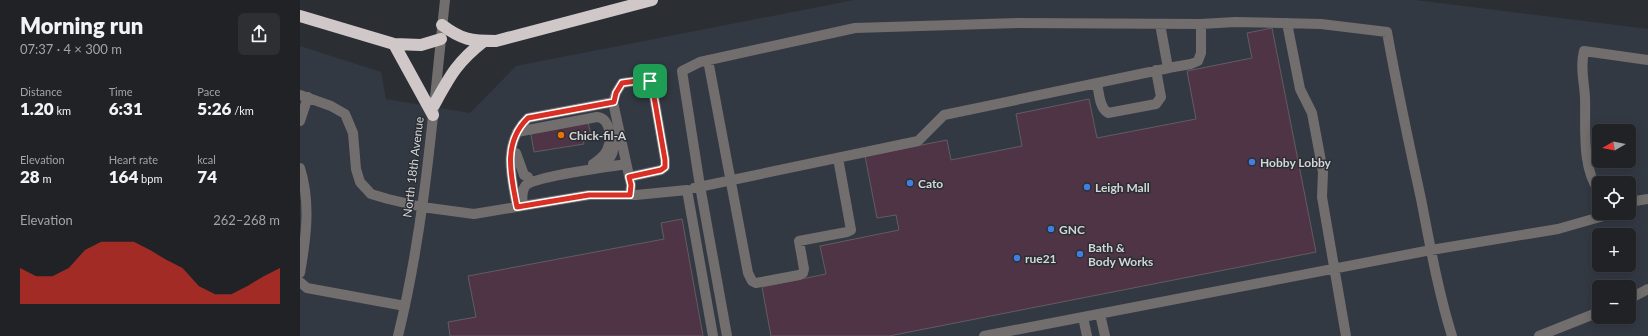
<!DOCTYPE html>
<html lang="en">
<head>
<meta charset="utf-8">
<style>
  :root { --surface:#202226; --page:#2d2f32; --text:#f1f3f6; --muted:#a2a4a7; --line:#3d3f43; --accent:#d93025 }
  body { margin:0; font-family:Lato,sans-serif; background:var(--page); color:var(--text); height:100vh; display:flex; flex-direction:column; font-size:15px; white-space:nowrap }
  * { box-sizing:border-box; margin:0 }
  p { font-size:13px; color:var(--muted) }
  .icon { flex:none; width:22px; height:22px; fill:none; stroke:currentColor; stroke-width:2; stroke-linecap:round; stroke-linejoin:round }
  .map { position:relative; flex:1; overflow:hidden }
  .side { display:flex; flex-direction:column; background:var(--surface); width:300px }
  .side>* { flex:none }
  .needle { width:26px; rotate:261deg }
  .controls { position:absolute; left:1292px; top:124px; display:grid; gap:8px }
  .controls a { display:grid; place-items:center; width:44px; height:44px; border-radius:6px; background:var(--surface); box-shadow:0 2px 10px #0003,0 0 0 1px var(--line); font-size:20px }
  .pin { position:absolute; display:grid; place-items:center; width:34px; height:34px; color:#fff; margin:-17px; border-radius:8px; box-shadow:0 2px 6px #0006 }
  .round { display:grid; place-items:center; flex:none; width:42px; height:42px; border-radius:6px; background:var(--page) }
  .head { display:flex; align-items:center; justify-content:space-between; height:68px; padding:0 20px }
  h1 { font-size:22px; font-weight:800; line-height:30px }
  .stats { display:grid; grid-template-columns:repeat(3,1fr); gap:6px; height:68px; padding:4px 20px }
  .stats div { display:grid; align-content:center }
  .stats b { font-size:17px; font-weight:800 }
  .stats small { font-size:11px; font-weight:400 }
  .stats p { font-size:11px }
  .chart { height:112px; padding:8px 20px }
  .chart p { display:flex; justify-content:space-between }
  .chart svg { width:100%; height:72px; margin-top:4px; fill:var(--accent); opacity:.7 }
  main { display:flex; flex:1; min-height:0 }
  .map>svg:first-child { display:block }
</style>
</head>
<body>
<main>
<section class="side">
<div class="head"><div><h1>Morning run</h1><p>07:37 · 4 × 300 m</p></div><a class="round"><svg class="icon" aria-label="share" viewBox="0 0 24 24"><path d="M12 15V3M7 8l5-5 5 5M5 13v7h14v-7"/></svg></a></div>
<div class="stats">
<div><p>Distance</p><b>1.20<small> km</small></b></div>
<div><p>Time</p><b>6:31</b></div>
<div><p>Pace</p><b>5:26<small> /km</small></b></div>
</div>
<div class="stats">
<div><p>Elevation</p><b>28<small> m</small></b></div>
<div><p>Heart rate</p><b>164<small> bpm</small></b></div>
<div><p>kcal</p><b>74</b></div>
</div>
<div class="chart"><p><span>Elevation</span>262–268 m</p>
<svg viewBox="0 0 160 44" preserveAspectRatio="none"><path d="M0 44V22L10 27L20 27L30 22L40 11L50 6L60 6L70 6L80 11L90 17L100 22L110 33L120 38L130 38L140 33L150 27L160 22V44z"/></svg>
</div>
</section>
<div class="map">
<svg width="1348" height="336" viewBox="0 0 1348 336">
  <rect width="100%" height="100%" fill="#2b2e33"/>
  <path fill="#333943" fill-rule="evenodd" d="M554,0H1115L1348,29V336H0V46L81,72L86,99L170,113L216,66ZM1299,131H1329V161H1299ZM1299,183H1329V213H1299ZM1299,235H1329V265H1299ZM1299,287H1329V317H1299Z"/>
  <path fill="#4f3446" stroke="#625c60" d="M972,28L1016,252L589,336H471L462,287L526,274L520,246L599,230L596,215L577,218L565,156L647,140L651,160L722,146L716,114L789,99L797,138L896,119L887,71L952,58L947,33Z
    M288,122L292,140L283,141L284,144L234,152L230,129Z
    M382,219L403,336H150L148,322L176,317L168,276L364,239L361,223Z"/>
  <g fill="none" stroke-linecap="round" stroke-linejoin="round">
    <path stroke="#726e6e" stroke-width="10" d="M987,23L1000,89L1012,113L1023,172L1022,197L1046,336
      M860,24L868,68L891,64L898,61L901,53V24L935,22L1021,24L1087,32C1097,88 1109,144 1121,199C1130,245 1138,291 1152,336
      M408,60L448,273L452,281L456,283L499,275L503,273L504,269L499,241L547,232L551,230L538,158
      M797,83C799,92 799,108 808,113L856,104L861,97L856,70
      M0,95L31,106L45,114L53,133L56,169L60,182L71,194L88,199L122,207L174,214L289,195H336L387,190L413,336
      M0,121L8,97
      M217,132L297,117C311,118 312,140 307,150C304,157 299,160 293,164
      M212,152L216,153L224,175L228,177
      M298,164C310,160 315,155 313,141
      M0,168C11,202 6,239 0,273
      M329,177L361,170L365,167V160L352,85L350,81L344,80L322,83L316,93L313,102L331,185L330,195
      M394,188L618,141L644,115L869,68
      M1299,191C1281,167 1286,126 1285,97C1284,81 1280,67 1284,51L1348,60
      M1329,202L1348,199
      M223,206C222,199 221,191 226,185C236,176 309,167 326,164
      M217,207C211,176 202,143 228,118L313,102
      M0,282L7,288L105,306
      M1329,299L1348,289
      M800,314L805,336
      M783,317L787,336
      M98,336C125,226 133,112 145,0
      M427,336L400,186L382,71L400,62L555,28L718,23L901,24
      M684,336L1131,250L1258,229L1314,213
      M1239,336L1299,312"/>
    <path stroke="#d0c7c8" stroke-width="12" d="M0,16L94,44L121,45L141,39
      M142,25C162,40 171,41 196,41L352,0
      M94,44L133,115
      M134,105C150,76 157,62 184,41"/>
  </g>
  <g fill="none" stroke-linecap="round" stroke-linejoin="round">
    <g stroke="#fff" stroke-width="8">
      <path id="route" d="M344,80L350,81L352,85L365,160V167L361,170L329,177L331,185L330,195H289L217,207C211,176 202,143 228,118L314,102L316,93L322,83Z"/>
    </g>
    <use href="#route" stroke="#d93025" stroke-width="5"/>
  </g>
  <circle fill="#e8710a" stroke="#2b2e33" stroke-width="1.5" cx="261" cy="135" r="4"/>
  <g fill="#3f7fe0" stroke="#2b2e33" stroke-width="1.5">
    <circle cx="952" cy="162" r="4"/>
    <circle cx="610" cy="183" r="4"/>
    <circle cx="787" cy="187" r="4"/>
    <circle cx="751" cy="229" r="4"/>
    <circle cx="780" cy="254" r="4"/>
    <circle cx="717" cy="258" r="4"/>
  </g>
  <g text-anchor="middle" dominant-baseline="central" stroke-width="3" stroke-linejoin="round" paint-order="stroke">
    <g font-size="12" font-weight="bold" fill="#d3d5d8" stroke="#2b2e33" text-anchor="start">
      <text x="269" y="135">Chick-fil-A</text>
      <text x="960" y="162">Hobby Lobby</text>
      <text x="618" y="183">Cato</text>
      <text x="795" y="187">Leigh Mall</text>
      <text x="759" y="229">GNC</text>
      <text x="788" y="247">Bath &amp;<tspan x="788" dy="14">Body Works</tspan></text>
      <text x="725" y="258">rue21</text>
    </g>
    <g font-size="12" fill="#d3d5d8" stroke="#2b2e33">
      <text transform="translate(113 167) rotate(-83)">North 18th Avenue</text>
    </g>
  </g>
</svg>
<div class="controls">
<a><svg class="needle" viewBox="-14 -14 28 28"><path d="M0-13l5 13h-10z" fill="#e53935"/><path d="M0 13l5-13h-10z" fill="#a2a4a7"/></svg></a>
<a><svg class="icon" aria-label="locate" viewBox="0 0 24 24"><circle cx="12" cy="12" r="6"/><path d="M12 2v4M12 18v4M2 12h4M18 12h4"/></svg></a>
<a>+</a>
<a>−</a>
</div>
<div class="pin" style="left:350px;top:81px;background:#1e9e55"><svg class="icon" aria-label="arrive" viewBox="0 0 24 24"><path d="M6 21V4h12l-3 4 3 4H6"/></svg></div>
</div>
</main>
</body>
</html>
